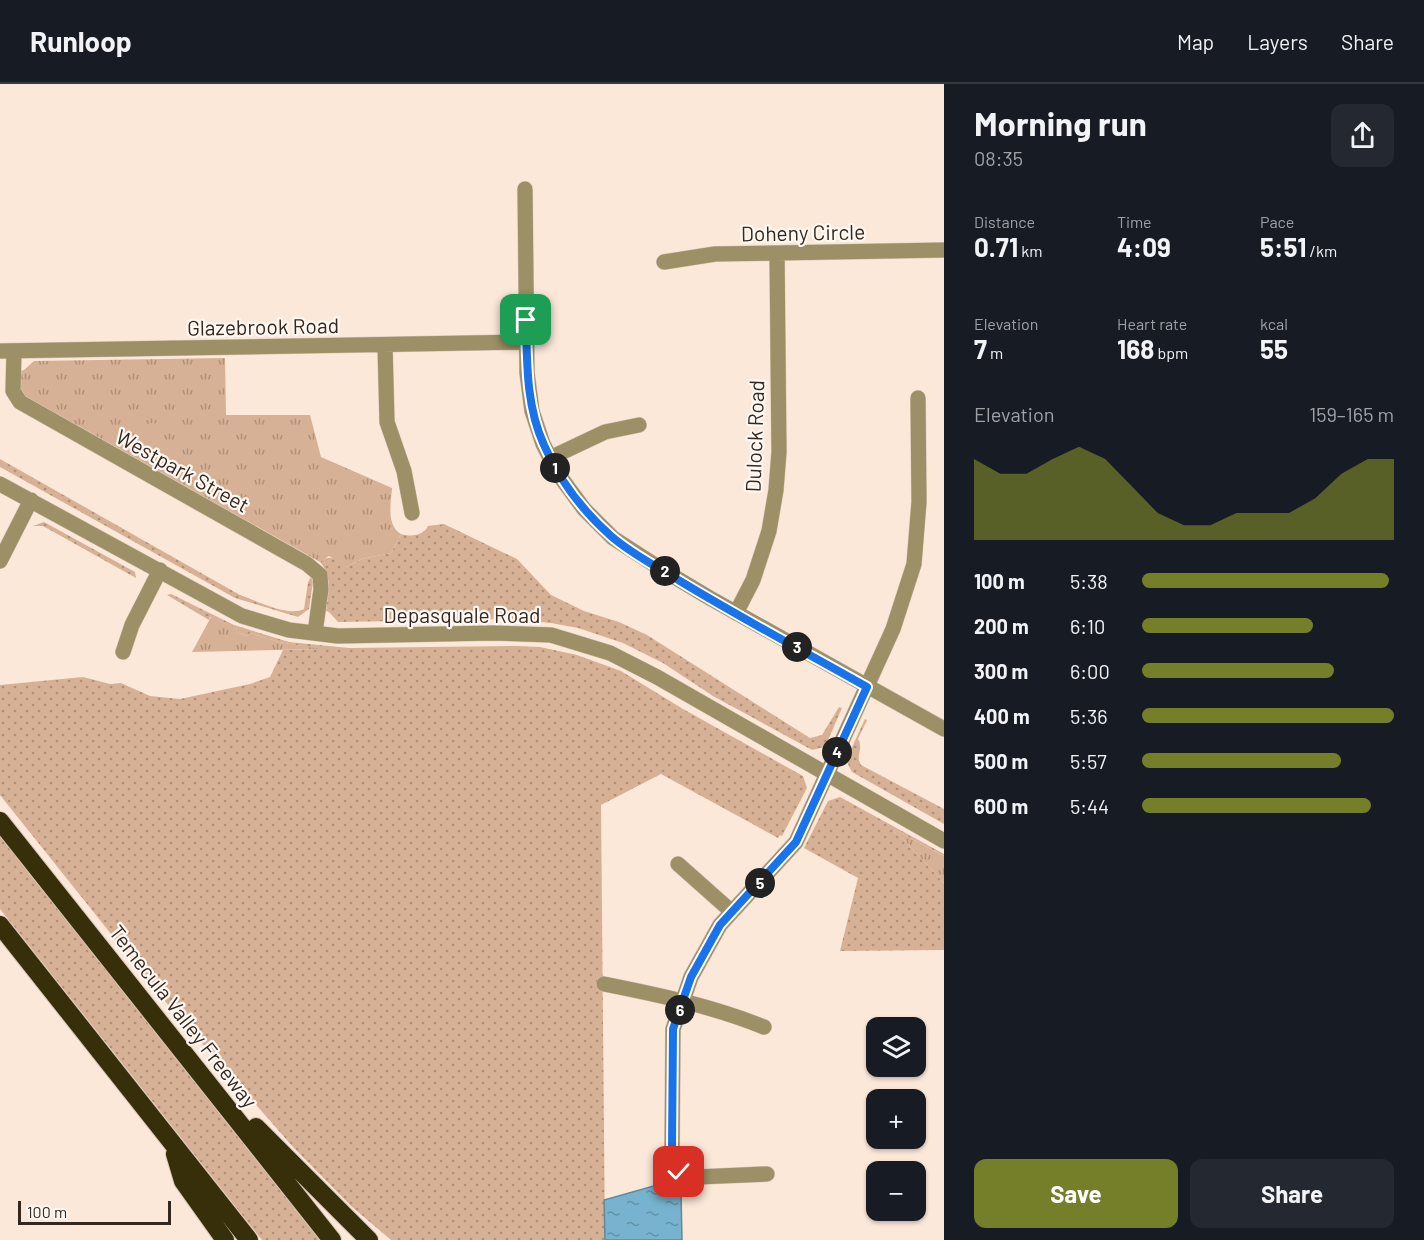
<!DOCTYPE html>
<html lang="en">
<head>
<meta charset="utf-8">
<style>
  :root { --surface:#171b24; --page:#242831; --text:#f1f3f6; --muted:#9ea1a6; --line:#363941; --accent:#757e29 }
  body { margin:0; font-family:Barlow,sans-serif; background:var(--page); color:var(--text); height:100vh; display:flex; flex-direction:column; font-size:22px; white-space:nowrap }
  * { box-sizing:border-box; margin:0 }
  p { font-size:20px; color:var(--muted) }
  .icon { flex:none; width:33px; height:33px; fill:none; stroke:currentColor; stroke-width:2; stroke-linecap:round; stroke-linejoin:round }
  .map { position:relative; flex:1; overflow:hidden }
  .side { display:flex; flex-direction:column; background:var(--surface); width:480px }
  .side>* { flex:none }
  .tools { position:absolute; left:866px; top:933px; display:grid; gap:12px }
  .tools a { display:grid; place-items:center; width:60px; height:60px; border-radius:12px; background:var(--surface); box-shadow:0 2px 4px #0004; font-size:30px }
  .scale { position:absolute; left:18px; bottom:15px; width:153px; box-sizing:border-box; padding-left:6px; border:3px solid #34271e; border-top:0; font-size:16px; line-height:21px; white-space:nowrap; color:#34271e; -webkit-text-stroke:4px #fff8f3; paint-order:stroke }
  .pin { position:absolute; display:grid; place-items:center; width:51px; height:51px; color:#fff; margin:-26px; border-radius:12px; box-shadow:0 3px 9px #0006 }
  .km { position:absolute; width:30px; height:30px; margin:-15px; border-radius:50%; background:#222; color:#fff; font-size:16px; line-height:30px; text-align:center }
  .round { display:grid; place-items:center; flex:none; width:63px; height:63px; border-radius:12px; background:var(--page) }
  .headline { display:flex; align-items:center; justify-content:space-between; height:102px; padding:0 30px }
  h1 { font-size:33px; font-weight:700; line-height:45px }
  .stats { display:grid; grid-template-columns:repeat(3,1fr); gap:9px; height:102px; padding:6px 30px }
  .stats div { display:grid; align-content:center }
  .stats b { font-size:26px; font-weight:700 }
  .stats small { font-size:16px; font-weight:400 }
  .stats p { font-size:16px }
  .chart { height:168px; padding:12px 30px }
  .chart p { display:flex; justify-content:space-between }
  .chart svg { width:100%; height:108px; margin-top:6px; fill:var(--accent); opacity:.7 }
  .button { display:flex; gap:12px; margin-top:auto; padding:12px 30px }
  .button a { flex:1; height:69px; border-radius:12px; background:var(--accent); color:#fff; font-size:24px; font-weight:700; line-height:69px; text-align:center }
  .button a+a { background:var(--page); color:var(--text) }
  ul { padding:0 30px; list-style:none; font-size:20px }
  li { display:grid; grid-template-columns:96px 72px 1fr; align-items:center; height:45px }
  li i { height:15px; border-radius:8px; background:var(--accent) }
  header { display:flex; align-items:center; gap:36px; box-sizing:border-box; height:84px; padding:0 30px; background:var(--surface); border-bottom:2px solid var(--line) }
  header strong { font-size:28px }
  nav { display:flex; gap:33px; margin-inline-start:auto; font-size:21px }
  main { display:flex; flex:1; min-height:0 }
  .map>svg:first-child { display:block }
</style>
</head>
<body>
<header>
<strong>Runloop</strong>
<nav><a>Map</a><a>Layers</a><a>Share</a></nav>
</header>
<main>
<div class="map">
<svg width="944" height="1156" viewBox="0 0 944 1156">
  <defs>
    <pattern id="grass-dots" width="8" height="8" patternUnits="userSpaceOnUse" patternTransform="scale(1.5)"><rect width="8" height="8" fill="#d7b195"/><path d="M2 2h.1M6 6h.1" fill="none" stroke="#af9079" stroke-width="1.8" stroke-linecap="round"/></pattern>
    <pattern id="park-tufts" width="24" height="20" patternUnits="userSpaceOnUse" patternTransform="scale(1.5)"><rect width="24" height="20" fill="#d7b195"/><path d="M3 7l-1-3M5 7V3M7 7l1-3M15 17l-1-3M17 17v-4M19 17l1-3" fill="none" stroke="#af9079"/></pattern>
    <pattern id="water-ripples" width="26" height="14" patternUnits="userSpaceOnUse" patternTransform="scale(1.5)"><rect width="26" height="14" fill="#77b3ce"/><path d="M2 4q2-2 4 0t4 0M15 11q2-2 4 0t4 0" fill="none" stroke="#6292a7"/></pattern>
  </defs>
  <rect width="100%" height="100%" fill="#fce8d9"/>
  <path fill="url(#grass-dots)" d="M0,375L240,511C257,517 288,533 304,525L308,498L311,493L313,498L309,525L298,533L235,514L0,383Z
    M44,438L135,488L136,494L43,442H33Z
    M444,440L517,475L551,511L584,527L619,538L647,551L810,654L822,651L839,623L842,624L825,663L812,666L713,612L663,579L623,559L578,544L551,539L509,535L338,538L329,528L326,527C328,509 333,493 320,478C330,469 337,476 346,483L362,475L391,469L401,450C411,453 423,452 428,442Z
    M171,510L234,541L289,558L349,564L517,562L540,563L577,571L621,587L683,625L803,692L807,704L782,752L780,751L778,754L661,690L601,721L605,1156H391L351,1122L293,1063L163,915L0,711V601L83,593L110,600L121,599L150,612L180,615L250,600L270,593L283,566L317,565L279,558L250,549L248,552L236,548L237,545L210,533L209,536L167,511Z
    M865,635L867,636L858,655C864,664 855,672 861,681L944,725V740L852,688L846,676Z
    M840,713L944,770V772L895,746L894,748L905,757L944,799V866L840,867L858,794L804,764L828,717Z
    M0,751L322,1156H262L0,825Z"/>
  <path fill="url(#park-tufts)" d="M225,274L226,331H310L321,373L392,404C391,419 386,441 401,450L391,469L362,475L346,483L329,472L320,478L25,312L20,303L21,287L24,286L34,277Z
    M211,533L237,545L236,548L248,552L250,549L279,558L321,565L192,568Z
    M895,746L944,772V799L905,757L894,748Z"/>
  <path fill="#d7b195" d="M141 350a11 11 0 1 1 22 0a11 11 0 1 1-22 0Z"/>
  <path fill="url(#water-ripples)" stroke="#638999" stroke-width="1.5" d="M664,1099L669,1104L681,1108L682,1156H605L604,1116Z"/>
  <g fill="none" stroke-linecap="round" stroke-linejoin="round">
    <g stroke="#d8c5b7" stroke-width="16">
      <path id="minor" d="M525,105L527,289L532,327L543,360L559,391L584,425L613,454L658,483L708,513L944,645
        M664,178L715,170L944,166
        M385,261L387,338L404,387L412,429
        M0,267L527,258
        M14,267L13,307L20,318L307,480L320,491L321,505L315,549
        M550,374L605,348L639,341
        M0,400L242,532L289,546L338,552L494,549L551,551L610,569L657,593L944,757
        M0,477L31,416
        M736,529L753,496L769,447L776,406L779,368L777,169
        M123,568L132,541L160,486
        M678,780L732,828
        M604,900C659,911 712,922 764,943
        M767,1090L697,1093L679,1087L672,1067L673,945L691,893L720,841L796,758L893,545L914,480L919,418L918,314"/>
    </g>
    <g stroke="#d8c5b7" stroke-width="20">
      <path id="highway" d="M0,737L332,1156
        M0,841L249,1156
        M256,1043L369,1156
        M175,1070L183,1097L225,1156"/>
    </g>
    <use href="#minor" stroke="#9d9066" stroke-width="15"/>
    <use href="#highway" stroke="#372e0a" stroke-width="18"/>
  </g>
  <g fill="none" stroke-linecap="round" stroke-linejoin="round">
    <g stroke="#fff" stroke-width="12">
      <path id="route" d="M526,236C527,278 526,322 544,361C559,396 583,427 611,452C630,469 659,484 680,497C741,534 805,568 867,603L796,758L720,841L691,893L673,945L672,1067L679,1088"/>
    </g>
    <use href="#route" stroke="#1a73e8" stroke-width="8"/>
  </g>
  <g text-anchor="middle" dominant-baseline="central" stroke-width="4.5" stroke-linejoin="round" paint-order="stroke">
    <g font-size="21" fill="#34271e" stroke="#fff8f3">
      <text transform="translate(803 148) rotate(-1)">Doheny Circle</text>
      <text transform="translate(263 242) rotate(-1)">Glazebrook Road</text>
      <text transform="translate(754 352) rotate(-88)">Dulock Road</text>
      <text transform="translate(183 386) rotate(29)">Westpark Street</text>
      <text x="462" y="530">Depasquale Road</text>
      <text transform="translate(184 932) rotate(52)">Temecula Valley Freeway</text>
    </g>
  </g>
</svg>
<div class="tools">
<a><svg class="icon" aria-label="layers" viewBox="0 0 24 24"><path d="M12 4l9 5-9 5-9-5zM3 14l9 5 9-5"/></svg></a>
<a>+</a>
<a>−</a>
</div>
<div class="scale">100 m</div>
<div class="pin" style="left:526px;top:236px;background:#1e9e55"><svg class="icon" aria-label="arrive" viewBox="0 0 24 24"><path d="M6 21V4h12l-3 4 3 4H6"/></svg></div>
<div class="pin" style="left:679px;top:1088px;background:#d93025"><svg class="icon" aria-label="check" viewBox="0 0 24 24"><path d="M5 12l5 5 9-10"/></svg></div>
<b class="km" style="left:555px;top:384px">1</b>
<b class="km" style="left:665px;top:487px">2</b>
<b class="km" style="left:797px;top:563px">3</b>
<b class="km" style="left:837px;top:668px">4</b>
<b class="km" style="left:760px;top:799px">5</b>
<b class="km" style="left:680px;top:926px">6</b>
</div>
<section class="side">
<div class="headline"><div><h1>Morning run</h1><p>08:35</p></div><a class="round"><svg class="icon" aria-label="share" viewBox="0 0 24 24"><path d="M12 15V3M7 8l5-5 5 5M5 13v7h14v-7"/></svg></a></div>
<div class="stats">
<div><p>Distance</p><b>0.71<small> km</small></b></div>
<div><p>Time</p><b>4:09</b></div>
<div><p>Pace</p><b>5:51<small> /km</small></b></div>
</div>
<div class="stats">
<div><p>Elevation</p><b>7<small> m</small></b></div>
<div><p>Heart rate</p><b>168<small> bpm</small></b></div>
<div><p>kcal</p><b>55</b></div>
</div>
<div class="chart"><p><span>Elevation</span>159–165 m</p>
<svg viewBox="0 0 160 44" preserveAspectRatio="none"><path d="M0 44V11L10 17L20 17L30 11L40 6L50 11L60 22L70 33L80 38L90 38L100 33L110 33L120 33L130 27L140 17L150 11L160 11V44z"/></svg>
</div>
<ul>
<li><b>100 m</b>5:38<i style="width:98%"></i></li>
<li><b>200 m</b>6:10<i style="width:68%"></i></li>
<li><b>300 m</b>6:00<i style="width:76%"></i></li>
<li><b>400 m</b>5:36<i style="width:100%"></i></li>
<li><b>500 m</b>5:57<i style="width:79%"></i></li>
<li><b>600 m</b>5:44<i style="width:91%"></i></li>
</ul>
<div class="button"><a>Save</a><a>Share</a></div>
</section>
</main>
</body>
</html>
